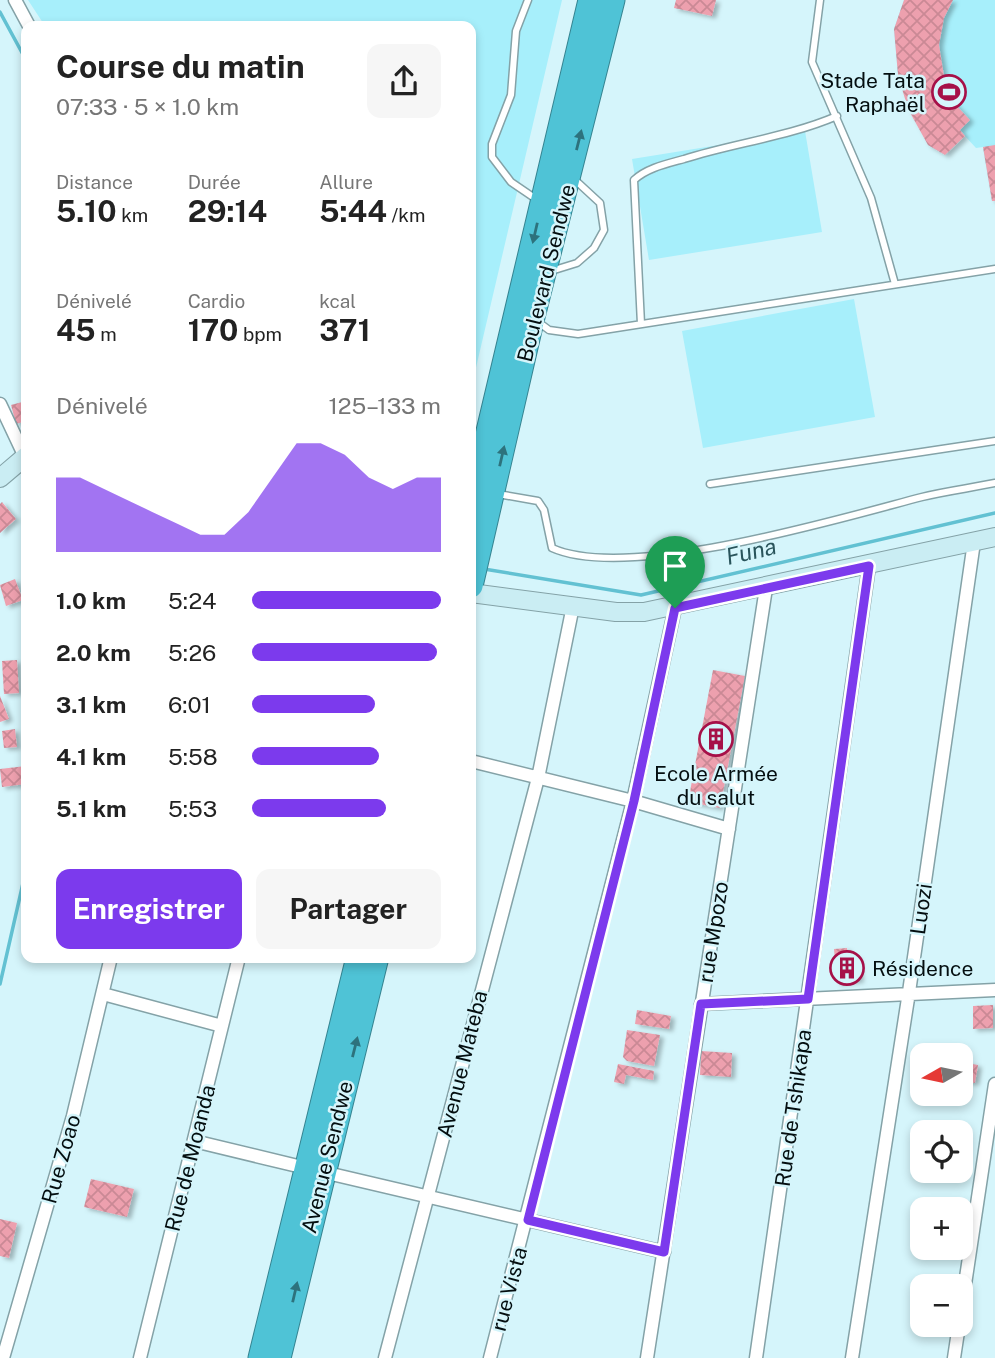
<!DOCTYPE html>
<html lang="fr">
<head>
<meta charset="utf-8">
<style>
  :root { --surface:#fff; --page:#f6f6f6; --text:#222; --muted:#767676; --accent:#7c3aed }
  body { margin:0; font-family:"Public Sans",sans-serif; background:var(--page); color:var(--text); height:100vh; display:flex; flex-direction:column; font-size:26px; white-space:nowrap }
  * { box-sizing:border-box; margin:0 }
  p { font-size:23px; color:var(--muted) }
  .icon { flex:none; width:38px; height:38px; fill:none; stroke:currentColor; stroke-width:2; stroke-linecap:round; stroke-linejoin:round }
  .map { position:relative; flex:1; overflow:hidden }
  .sheet { position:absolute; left:21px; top:21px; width:455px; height:942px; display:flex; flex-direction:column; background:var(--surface); border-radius:14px; box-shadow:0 4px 10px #0003 }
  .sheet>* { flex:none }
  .needle { width:46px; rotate:261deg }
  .fabs { position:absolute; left:910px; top:1043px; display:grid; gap:14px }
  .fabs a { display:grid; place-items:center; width:63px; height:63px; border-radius:14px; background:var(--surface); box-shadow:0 4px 10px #0003; font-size:35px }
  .pin { position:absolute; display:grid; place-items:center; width:60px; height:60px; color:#fff; margin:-72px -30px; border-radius:50% 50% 50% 0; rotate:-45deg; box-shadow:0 0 7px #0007 }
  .pin .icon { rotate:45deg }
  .round { display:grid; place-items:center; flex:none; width:74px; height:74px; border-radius:14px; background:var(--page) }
  .head { display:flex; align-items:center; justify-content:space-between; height:119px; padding:0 35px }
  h1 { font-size:32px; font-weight:700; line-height:52px }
  .metrics { display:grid; grid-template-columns:repeat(3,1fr); gap:10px; height:119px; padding:7px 35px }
  .metrics div { display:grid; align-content:center }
  .metrics b { font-size:30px; font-weight:700 }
  .metrics small { font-size:19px; font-weight:400 }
  .metrics p { font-size:19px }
  .chart { height:196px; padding:14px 35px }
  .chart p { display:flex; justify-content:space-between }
  .chart svg { width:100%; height:126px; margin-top:7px; fill:var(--accent); opacity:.7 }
  .cta { display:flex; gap:14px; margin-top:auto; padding:14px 35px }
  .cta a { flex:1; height:80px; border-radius:14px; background:var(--accent); color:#fff; font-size:28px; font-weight:700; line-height:80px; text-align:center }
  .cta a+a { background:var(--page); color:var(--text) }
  ul { padding:0 35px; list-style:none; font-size:23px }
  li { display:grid; grid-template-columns:112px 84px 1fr; align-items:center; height:52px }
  li i { height:18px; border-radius:9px; background:var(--accent) }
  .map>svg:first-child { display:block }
</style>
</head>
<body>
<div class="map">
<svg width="995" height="1358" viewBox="0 0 995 1358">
  <defs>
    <pattern id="building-cross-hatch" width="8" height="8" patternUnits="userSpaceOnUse" patternTransform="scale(1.75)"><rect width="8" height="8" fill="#eda0ae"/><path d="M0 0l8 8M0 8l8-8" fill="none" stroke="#ca8995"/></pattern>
    <filter id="shadow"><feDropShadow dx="4" dy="2.5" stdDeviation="2" flood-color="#0004"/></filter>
  </defs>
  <rect width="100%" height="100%" fill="#d5f5fb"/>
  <path fill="#a7effb" d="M28,0H562L471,389V26H45Z
    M904,0H995V201H992L983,147L976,148L965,136L945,155L928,145L898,75L894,29Z
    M805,131L822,232L649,260L632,159Z
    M854,299L875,417L703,448L682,331Z"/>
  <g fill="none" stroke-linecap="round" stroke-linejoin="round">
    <path stroke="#62c1d2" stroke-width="3.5" d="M0,12L26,60
      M484,569L641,595L995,513
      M0,984L26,870"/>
  </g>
  <path fill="url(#building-cross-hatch)" filter="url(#shadow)" d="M676,0H716L712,16L674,8Z
    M904,0H953L944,18L939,45L944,76L955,104L970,120L960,130L965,136L945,155L928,145L908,109L898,75L894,29Z
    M995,145V201H992L983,147Z
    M26,401V421L16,424L11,405Z
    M2,502L16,519L0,533V504Z
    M15,579L23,600L6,606L0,585Z
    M17,660L19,693L4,694L2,661Z
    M713,670L745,676L720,808L688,802Z
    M0,696L9,719L0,722Z
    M15,729L17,747L4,748L2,731Z
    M26,766V784L2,787L0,769Z
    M847,948L848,957L857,956L860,980L837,983L834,949Z
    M993,1005V1028L973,1029V1006Z
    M637,1010L671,1016L669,1029L635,1024Z
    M627,1030L660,1035L654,1066L627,1061L623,1057Z
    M701,1051L732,1053L731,1077L700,1075Z
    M961,1062L978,1065L975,1083L961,1081Z
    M618,1064L654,1071L653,1080L626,1075L624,1084L614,1082Z
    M91,1179L134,1189L127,1217L84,1207Z
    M0,1219L17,1223L9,1258L0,1256Z"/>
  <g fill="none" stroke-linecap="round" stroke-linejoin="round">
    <g stroke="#84a2a7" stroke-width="9">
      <path id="lane" d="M528,0L516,31L511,95L492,144V157L511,182L536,199
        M820,0L812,62L871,198L895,284
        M551,271L577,263L594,248L604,230L600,203L574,179
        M537,321L549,330L578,334L995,269
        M641,324L634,180C647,168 666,164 684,159C734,143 788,137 837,116
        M710,484L995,441
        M498,494L538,501L544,510L552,548C628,582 838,519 922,497C946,491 971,488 995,483"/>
    </g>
    <g stroke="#84a2a7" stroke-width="15">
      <path id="street" d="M15,0L29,26
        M0,404L25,457
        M471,761L633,801L729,829
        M103,994L222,1026
        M701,1004L995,990
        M194,1141L306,1168
        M323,1172L664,1252
        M961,1311L995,1084
        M3,1358L73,1116L111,957
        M140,1358L239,957
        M385,1358L538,778L573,606
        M490,1358L633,801L675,608
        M647,1358L766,588
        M756,1358L869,566
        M852,1358L909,992L974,542
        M954,1358L959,1325"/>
    </g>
    <g stroke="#84a2a7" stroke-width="20">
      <path id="secondary" d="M0,478L26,456
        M471,593L616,612H644L995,537"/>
    </g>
    <g stroke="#358491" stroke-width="25">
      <path id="highway" d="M471,503L590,0
        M471,586L533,317L613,0
        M260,1358L358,957
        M279,1358L377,957"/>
    </g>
    <use href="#lane" stroke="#fff" stroke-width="6"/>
    <use href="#street" stroke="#fff" stroke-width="12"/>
    <use href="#secondary" stroke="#caedf3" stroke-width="18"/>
    <use href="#highway" stroke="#4fc3d6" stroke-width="23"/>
  </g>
  <defs><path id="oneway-solid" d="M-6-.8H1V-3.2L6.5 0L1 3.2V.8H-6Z" transform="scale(1.75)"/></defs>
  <g fill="#2d727d">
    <use href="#oneway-solid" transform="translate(579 140) rotate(-76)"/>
    <use href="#oneway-solid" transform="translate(535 233) rotate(103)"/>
    <use href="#oneway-solid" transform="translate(502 456) rotate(-77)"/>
    <use href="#oneway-solid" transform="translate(355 1047) rotate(-76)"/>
    <use href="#oneway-solid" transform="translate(295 1292) rotate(-77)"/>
  </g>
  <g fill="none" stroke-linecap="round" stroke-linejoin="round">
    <g stroke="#fff" stroke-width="14">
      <path id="route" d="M869,566L808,999L701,1004L664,1252L528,1220L634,801L675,608Z"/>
    </g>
    <use href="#route" stroke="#7c3aed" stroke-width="9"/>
  </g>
  <defs>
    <g id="stadium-ring" transform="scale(1.75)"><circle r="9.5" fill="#d5f5fb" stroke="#a61048" stroke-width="1.5"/><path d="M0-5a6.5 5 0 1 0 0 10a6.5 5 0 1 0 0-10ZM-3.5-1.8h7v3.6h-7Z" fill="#a61048"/></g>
    <g id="building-ring" transform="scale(1.75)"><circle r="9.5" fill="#d5f5fb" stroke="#a61048" stroke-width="1.5"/><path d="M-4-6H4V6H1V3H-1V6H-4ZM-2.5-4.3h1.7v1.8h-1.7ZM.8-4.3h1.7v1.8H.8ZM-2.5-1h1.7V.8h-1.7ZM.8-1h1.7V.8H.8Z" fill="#a61048"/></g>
  </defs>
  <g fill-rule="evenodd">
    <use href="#stadium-ring" x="949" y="92"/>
    <use href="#building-ring" x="716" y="739"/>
    <use href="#building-ring" x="847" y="968"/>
  </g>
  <g text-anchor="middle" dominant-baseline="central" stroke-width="5" stroke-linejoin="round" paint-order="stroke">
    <g font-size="21" fill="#040e10" stroke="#d5f5fb" text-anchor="end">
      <text x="925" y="80">Stade Tata<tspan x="925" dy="24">Raphaël</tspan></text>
      <text x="716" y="773" text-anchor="middle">Ecole Armée<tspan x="716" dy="24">du salut</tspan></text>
      <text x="872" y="968" text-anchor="start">Résidence</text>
    </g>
    <g font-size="21" fill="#040e10" stroke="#d5f5fb">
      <text transform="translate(546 273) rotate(-76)">Boulevard Sendwe</text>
      <text transform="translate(921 909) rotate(-82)">Luozi</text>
      <text transform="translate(713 932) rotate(-81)">rue Mpozo</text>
      <text transform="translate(462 1064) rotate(-76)">Avenue Mateba</text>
      <text transform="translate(793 1108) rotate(-82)">Rue de Tshikapa</text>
      <text transform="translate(327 1157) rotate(-76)">Avenue Sendwe</text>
      <text transform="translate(190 1158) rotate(-76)">Rue de Moanda</text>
      <text transform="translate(61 1159) rotate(-74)">Rue Zoao</text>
      <text transform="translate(509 1289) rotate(-75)">rue Vista</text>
    </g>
    <g font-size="23" font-style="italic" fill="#29545b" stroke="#d5f5fb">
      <text transform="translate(751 551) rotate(-13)">Funa</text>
    </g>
  </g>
</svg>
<div class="fabs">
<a><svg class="needle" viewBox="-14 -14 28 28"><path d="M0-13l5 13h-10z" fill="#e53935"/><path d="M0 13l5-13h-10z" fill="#767676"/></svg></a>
<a><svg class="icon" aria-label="locate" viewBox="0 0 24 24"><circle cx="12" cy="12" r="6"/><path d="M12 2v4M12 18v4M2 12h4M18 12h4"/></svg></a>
<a>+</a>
<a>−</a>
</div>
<div class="pin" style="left:675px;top:608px;background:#1e9e55"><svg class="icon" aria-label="arrive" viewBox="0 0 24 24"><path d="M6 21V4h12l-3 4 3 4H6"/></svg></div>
<section class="sheet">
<div class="head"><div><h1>Course du matin</h1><p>07:33 · 5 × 1.0 km</p></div><a class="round"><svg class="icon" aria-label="share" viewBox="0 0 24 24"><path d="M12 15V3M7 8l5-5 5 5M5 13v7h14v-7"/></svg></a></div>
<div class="metrics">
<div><p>Distance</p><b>5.10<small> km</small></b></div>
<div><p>Durée</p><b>29:14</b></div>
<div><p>Allure</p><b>5:44<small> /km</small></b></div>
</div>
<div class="metrics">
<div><p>Dénivelé</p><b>45<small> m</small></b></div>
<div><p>Cardio</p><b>170<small> bpm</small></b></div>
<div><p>kcal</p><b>371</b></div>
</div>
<div class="chart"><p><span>Dénivelé</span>125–133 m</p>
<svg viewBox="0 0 160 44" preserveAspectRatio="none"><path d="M0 44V18L10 18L20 22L30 26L40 30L50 34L60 38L70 38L80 30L90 18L100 6L110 6L120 10L130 18L140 22L150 18L160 18V44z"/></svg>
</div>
<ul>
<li><b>1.0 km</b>5:24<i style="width:100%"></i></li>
<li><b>2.0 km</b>5:26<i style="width:98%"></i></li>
<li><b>3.1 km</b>6:01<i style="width:65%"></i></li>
<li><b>4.1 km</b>5:58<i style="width:67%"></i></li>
<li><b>5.1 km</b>5:53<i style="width:71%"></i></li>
</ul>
<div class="cta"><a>Enregistrer</a><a>Partager</a></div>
</section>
</div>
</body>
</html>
